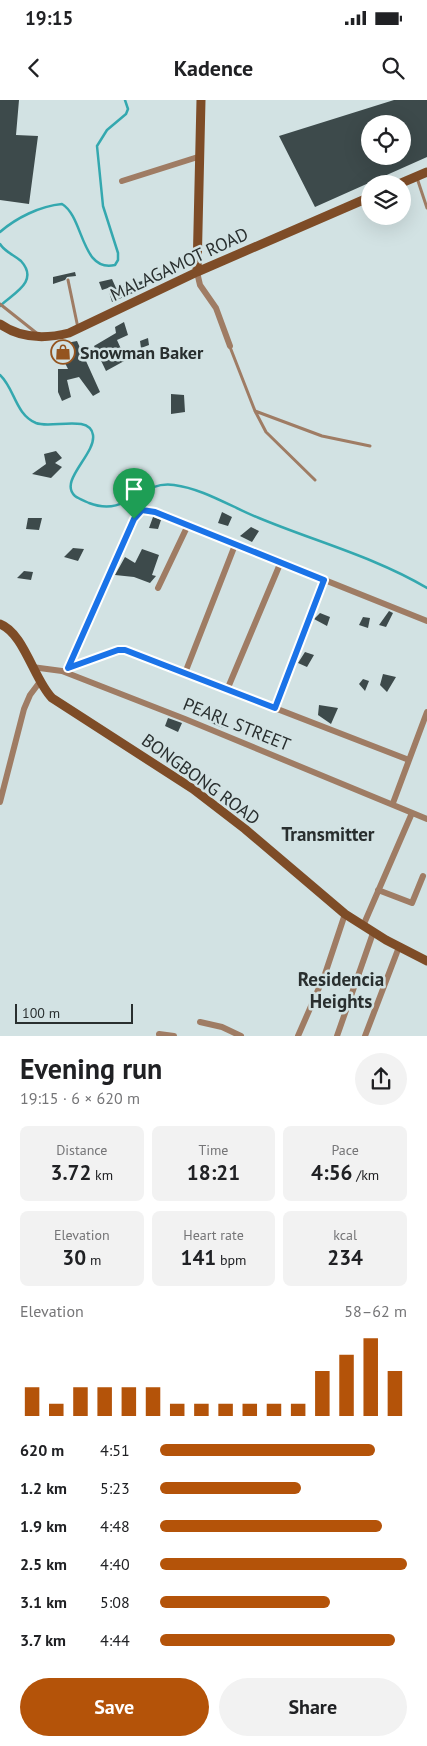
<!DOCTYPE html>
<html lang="en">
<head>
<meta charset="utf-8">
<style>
  :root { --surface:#fff; --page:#f2f2f2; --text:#202124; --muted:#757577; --accent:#b45309 }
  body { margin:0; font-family:"PT Sans",sans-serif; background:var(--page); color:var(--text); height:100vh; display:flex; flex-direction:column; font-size:19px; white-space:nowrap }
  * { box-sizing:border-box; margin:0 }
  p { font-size:16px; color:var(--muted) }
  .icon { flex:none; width:28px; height:28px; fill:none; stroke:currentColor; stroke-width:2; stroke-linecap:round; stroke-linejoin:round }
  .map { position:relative; height:936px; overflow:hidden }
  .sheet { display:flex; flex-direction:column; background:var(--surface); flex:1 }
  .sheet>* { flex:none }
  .buttons { position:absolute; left:361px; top:15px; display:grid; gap:10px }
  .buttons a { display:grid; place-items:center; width:50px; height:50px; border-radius:50%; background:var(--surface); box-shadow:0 5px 20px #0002; font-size:25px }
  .scale { position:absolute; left:15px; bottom:12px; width:118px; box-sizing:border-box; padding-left:5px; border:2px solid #292f2f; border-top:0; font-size:14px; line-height:18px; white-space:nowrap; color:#292f2f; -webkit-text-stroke:4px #d2e2e3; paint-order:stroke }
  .pin { position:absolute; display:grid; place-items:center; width:42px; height:42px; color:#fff; margin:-51px -21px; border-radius:50% 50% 50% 0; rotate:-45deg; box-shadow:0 0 5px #0007 }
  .pin .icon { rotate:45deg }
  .round { display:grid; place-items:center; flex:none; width:52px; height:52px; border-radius:26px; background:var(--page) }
  .head { display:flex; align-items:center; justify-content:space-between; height:85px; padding:0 20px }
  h1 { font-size:28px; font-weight:700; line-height:38px }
  .metrics { display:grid; grid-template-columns:repeat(3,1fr); gap:8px; height:85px; padding:5px 20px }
  .metrics div { display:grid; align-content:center; border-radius:8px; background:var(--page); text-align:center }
  .metrics b { font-size:21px; font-weight:700 }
  .metrics small { font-size:14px; font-weight:400 }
  .metrics p { font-size:14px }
  .chart { height:140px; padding:10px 20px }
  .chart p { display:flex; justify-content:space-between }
  .chart svg { width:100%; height:90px; margin-top:5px; stroke:var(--accent); stroke-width:6 }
  .action { display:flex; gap:10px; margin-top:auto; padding:10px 20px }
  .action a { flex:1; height:58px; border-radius:30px; background:var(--accent); color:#fff; font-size:20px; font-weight:700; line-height:58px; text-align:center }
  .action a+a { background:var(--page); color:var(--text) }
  ul { padding:0 20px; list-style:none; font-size:16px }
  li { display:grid; grid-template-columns:80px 60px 1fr; align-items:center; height:38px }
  li i { height:12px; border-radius:6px; background:var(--accent) }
  .status { display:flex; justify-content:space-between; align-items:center; height:35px; padding:0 25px; background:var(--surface); direction:ltr }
  .status svg { height:14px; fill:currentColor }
  header { display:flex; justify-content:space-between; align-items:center; height:65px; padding:0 20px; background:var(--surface); font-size:22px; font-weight:700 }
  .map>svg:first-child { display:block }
</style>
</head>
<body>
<div class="status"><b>19:15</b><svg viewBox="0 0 49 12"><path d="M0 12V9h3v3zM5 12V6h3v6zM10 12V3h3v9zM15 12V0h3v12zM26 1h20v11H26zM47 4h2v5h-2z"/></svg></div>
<header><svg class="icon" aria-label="back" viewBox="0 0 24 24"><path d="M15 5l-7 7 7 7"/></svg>Kadence<svg class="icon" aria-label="search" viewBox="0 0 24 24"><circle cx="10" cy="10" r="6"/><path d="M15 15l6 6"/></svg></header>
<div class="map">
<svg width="427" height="936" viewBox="0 0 427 936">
  <rect width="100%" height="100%" fill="#d2e2e3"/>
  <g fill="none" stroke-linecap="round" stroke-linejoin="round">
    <path stroke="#34a8af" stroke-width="2.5" d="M0,132C16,118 40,106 62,104C84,117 81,173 115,165L118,160V153L103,106L97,46L107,30L126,14L128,9L125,0
      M0,144C5,152 14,155 21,161C40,182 12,194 0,206
      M0,275C15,289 15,314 36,323C51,329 90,314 93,335C96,354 58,381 75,396C79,399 85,401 89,403C128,418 139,380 174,385C204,389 231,407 259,418C314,441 375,457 427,488"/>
  </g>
  <path fill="#3d4a4b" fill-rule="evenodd" d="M0,0H19L16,35L38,36L29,104L0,100Z
    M394,0H427V57L315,107L279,36ZM370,24H402V56H370Z
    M75,172L76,176L67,177L65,180L53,184V177Z
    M112,179L116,188L146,180L147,187L112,202L108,188L102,190L99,182Z
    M124,222L128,235L117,240L126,260L106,271L94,246L116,233L115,227Z
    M148,238L149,245L141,248L140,241Z
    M77,241L100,292L93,296L79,277L67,280L71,297L62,301L58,292V269H68L56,245Z
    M171,294L184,295L185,312L171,314Z
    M56,351L62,358L55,363L62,367L51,378L32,374L46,364L44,354Z
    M222,412L232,417L228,426L218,423Z
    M153,417L161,420L158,429L149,428Z
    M28,418H42L39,430L26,429Z
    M251,427L259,431L252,442L240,436Z
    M73,448L84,449L78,461L64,457Z
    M142,449L159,455L152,475L156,476L150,483L134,477L115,475L125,457L135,463Z
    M24,471L33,472L31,480L17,478Z
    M389,511L393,513L386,527L379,525Z
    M320,513L330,517L327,526L314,519Z
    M363,517L370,518L368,528L359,525Z
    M305,552L314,555L307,567L298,563Z
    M383,574L396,577L387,592L380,585Z
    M363,579L369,581L365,591L359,584Z
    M319,605L338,608L331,624L318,615Z
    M214,610L225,617L223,628L209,622Z
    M168,618L182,623L178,632L165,626Z"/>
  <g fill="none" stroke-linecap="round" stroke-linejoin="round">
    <path stroke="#9f7c64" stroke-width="3" d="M417,78L427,108
      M68,180L78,228
      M0,204L39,235
      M230,247L255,311L266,332L315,380
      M255,311L322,336L370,346"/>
    <path stroke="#9f7c64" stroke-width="6" d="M122,81L201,56
      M197,172L200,185L216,208L230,246
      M158,488L188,425
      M32,567L62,571L185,619L427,719
      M67,569L118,550H125L409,660
      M68,569L134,419L142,410L155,412L427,521
      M185,573L235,445
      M227,590L280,464
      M275,608L324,480
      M0,702L24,609L30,595L39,583
      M393,703L427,612
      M378,790L412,803L423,776
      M363,826L412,713
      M200,922L222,927L241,936
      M159,934L174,936
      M298,936L325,874L345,814
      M337,936L373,833
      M365,936L399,847"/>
    <path stroke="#7e4c27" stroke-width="9" d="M399,84L427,72
      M197,172L201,0
      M0,224C21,239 45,239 69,233L197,172L370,97
      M0,524C24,533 34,580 52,598L193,689L245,729L345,814L386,840L427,861"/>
  </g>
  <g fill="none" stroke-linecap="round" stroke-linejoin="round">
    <g stroke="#fff" stroke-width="10">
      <path id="route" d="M142,410L155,412L324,480L275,608L125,550H118L68,568L134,419Z"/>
    </g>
    <use href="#route" stroke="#1a73e8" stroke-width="6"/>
  </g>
  <defs>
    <g id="shop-ring" transform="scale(1.25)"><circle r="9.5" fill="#d2e2e3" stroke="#94541f" stroke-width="1.5"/><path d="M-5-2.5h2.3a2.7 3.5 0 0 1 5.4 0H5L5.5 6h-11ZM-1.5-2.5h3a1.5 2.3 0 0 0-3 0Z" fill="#94541f"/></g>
  </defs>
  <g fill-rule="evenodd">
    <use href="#shop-ring" x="63" y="252"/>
  </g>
  <g text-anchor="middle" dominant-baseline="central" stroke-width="5" stroke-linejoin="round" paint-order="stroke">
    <g font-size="18" fill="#292f2f" stroke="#d2e2e3">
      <text transform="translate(179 164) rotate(-25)">MALAGAMOT ROAD</text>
      <text transform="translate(237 624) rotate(22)">PEARL STREET</text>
      <text transform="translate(201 679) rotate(36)">BONGBONG ROAD</text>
    </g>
    <g font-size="18" font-weight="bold" fill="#292f2f" stroke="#d2e2e3" text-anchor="start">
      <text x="80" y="252">Snowman Baker</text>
    </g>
    <g font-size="19" font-weight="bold" fill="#292f2f" stroke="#d2e2e3">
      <text x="328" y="734">Transmitter</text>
      <text x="341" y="879">Residencia<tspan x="341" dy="22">Heights</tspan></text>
    </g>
  </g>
</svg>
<div class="buttons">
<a><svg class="icon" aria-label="locate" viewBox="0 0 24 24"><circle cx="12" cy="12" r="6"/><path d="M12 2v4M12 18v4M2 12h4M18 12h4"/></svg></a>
<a><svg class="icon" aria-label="layers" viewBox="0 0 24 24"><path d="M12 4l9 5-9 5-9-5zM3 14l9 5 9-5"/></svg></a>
</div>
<div class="scale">100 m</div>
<div class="pin" style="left:134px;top:419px;background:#1e9e55"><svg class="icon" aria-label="arrive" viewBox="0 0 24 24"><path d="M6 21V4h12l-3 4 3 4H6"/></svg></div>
</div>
<section class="sheet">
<div class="head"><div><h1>Evening run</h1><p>19:15 · 6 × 620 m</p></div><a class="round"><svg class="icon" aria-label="share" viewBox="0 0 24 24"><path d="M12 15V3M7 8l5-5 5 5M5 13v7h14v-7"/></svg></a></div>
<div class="metrics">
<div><p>Distance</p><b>3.72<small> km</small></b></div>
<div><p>Time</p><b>18:21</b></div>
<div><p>Pace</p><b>4:56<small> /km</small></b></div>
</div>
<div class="metrics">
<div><p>Elevation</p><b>30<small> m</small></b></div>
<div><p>Heart rate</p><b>141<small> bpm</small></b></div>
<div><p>kcal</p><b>234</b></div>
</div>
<div class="chart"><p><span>Elevation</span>58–62 m</p>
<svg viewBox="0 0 160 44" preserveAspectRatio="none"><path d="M5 44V30M15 44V38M25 44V30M35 44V30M45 44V30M55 44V30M65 44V38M75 44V38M85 44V38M95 44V38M105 44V38M115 44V38M125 44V22M135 44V14M145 44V6M155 44V22"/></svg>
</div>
<ul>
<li><b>620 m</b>4:51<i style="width:87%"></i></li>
<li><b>1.2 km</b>5:23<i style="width:57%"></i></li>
<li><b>1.9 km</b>4:48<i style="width:90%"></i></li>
<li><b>2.5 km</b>4:40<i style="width:100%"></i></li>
<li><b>3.1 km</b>5:08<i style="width:69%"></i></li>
<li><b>3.7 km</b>4:44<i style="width:95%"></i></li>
</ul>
<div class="action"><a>Save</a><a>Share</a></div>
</section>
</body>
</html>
